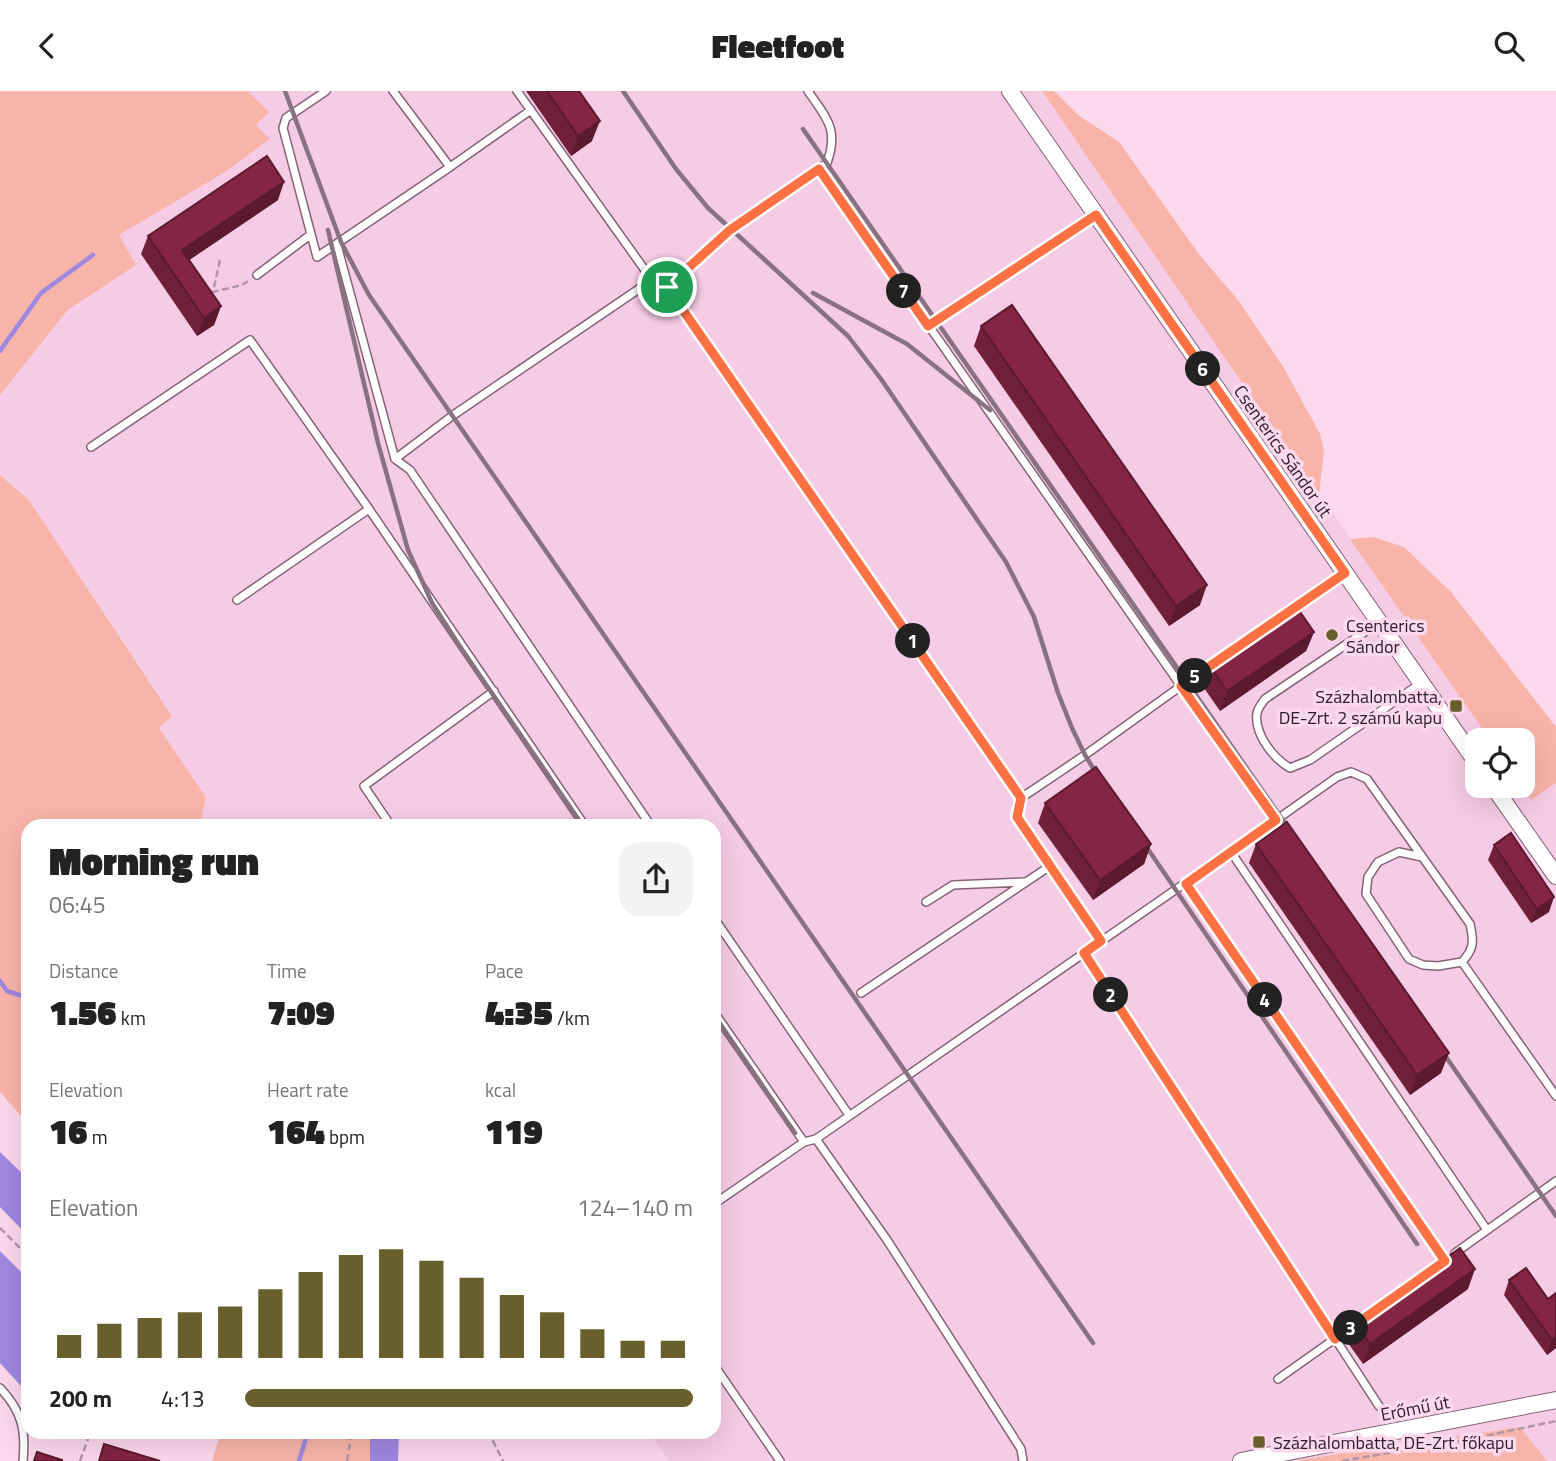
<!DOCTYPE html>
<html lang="en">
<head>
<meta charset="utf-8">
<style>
  :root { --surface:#fff; --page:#f2f2f2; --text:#222; --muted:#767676; --accent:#695f2c }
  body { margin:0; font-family:"Titillium Web",sans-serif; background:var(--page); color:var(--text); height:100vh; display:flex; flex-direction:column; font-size:26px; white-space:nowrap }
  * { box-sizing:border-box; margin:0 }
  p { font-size:23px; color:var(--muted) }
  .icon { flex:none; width:38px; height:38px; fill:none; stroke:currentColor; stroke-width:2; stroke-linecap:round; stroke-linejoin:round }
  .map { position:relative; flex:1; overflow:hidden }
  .details { position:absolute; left:21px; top:728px; width:700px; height:620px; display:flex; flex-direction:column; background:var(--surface); border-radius:21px; box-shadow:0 7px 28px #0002 }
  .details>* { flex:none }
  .tools { position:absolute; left:1465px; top:637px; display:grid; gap:14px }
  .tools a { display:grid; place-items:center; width:70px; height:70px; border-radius:14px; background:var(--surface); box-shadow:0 7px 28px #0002; font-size:35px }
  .pin { position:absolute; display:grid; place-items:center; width:60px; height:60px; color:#fff; margin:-30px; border:4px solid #fff; border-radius:50%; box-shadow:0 2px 7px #0007 }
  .km { position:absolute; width:35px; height:35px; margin:-18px; border-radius:50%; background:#222; color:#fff; font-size:19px; line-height:35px; text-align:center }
  .round { display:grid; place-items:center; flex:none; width:74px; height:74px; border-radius:21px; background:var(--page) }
  .overview { display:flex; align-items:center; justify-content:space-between; height:119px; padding:0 28px }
  h1 { font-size:38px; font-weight:800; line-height:52px }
  .metrics { display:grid; grid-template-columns:repeat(3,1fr); gap:10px; height:119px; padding:7px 28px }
  .metrics div { display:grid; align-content:center }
  .metrics b { font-size:35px; font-weight:800 }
  .metrics small { font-size:19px; font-weight:400 }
  .metrics p { font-size:19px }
  .chart { height:196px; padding:14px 28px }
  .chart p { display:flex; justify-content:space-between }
  .chart svg { width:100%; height:126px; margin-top:7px; stroke:var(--accent); stroke-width:6 }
  ul { padding:0 28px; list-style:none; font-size:23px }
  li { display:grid; grid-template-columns:112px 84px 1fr; align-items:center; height:52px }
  li i { height:18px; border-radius:9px; background:var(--accent) }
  header { display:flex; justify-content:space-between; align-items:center; height:91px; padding:0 28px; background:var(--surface); font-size:32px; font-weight:800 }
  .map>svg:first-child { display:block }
</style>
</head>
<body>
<header><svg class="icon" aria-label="back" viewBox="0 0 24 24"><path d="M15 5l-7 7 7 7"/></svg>Fleetfoot<svg class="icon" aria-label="search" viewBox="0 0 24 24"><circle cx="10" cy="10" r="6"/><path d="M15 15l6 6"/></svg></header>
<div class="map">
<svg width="1556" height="1370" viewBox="0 0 1556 1370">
  <rect width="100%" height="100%" fill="#fcd8ed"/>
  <path fill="#f6cbe5" d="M248,0H1042L1490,649H1477V695H1521L1531,709L1556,692V1370H1547L1520,1336L1292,1370H669L649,1341L714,1340V735H200L206,706L159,637L172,624L29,409L0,384V304L69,219L136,174L119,144L270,49L256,34L268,21Z"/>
  <path fill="#f9b4aa" d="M0,0H248L269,21L256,34L270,48L225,81L119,144L136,174L68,219L0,304Z
    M1042,0H1054L1078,24L1119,51L1198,162L1238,209L1284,277L1320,343L1324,360L1319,404Z
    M0,384L29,409L172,625L159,637L206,706L200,735H28V1033L0,1001Z
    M1373,446L1404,456L1451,501L1556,636V692L1531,709L1521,695L1522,649H1490L1350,448Z
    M1520,1336L1547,1370H1292Z
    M221,1341H370V1370H212Z"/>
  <path fill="#9f88e1" d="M0,1061L28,1088V1145L0,1116Z
    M0,1160L28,1188V1288L21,1295L0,1272Z
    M370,1341H399L398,1370H370Z"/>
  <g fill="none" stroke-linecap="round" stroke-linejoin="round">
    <path stroke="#9f88e1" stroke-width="4.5" d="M0,260L41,202L93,164
      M0,890L7,900L28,907
      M299,1370L308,1340"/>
    <g stroke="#836376" stroke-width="10">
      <path id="service" d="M326,0L286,27L283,37L317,166L450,76
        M393,0L450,76L531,19
        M517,0L652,189L667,196L1021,707
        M819,78L1181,595L1344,483
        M337,154L395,368
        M257,184L310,144
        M667,196L730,139L827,72C839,38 827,28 808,0
        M928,235L1096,124
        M91,356L250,249L369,418L585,735
        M237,509L369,418
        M1378,532L1265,608C1262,612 1258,617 1257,622C1254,643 1273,667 1290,677L1310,669L1421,592
        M1276,729L1337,686L1351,681L1367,688L1470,833C1474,851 1474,858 1462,871L1556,1005
        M391,735L364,695L494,600
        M651,735L410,379L395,368L452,325L652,189
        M1231,761L1487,1139
        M1422,766L1399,761L1378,771L1368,786L1366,803L1409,868L1423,874L1438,875L1462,871
        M1186,793L1445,1170
        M926,811L953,794L1025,791
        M714,827L849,1024
        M1084,862L1379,1315
        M861,902L1050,775
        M714,921L804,1051L714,1113
        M816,1048L887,1149L1021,1358L1023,1370
        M804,1051L816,1048L1276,729L1181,595L1085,664L1021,707L1017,726L1101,850
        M1455,1162L1556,1090
        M714,1274L780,1370
        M1278,1288L1360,1230
        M0,1297C22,1320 26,1339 23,1370"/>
    </g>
    <g stroke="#836376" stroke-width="18">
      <path id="tertiary" d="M1010,0L1477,672
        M1493,695L1556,785
        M1241,1370L1556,1309"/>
    </g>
    <path stroke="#b196a6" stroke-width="2.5" stroke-dasharray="7 3.5" stroke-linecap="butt" d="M220,169L213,201L242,194L248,190
      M0,1137L28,1165
      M488,1340L503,1370
      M80,1370L91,1340
      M347,1370L352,1340
      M1342,1370L1466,1349L1556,1330"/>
    <use href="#service" stroke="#fff" stroke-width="7"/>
    <use href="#tertiary" stroke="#fff" stroke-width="16"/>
    <path stroke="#897280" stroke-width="4.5" d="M285,0L341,151L369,204L1093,1252
      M623,0L676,78L708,117L848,245L881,288L1006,471L1034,526L1058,602L1072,637L1085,664L1103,693
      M803,38L1296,748
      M328,139L378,352L408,459L432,512L459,554L583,735
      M813,202L907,253L990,319
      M1137,742L1417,1153
      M714,924L795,1042
      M1435,950L1556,1125"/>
  </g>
  <path fill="#71203a" d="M526,0H579L592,50L571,65Z
    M278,109L189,169L221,215L214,234L197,245L141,163L148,145Z
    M981,235L1200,514L1169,535L974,255Z
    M1314,541L1306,560L1220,620L1204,597L1211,577Z
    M1045,712L1151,753L1144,773L1093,809L1038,732Z
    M1256,753L1441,982L1410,1004L1249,772Z
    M1494,754L1549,821L1531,832L1488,769Z
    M1509,1189L1548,1208L1556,1257L1547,1264L1504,1204Z
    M1468,1198L1363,1273L1348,1252L1355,1232Z"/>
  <path fill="#5c1a2f" d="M600,30L592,50L571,65L578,45Z
    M284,91L278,109L176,178L182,159Z
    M221,215L214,234L197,245L204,227Z
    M1207,494L1200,514L1169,535L1176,515Z
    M1314,541L1306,560L1220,620L1227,600Z
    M1151,753L1144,773L1093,809L1100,789Z
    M1554,806L1549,821L1531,832L1537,818Z
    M1449,962L1441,982L1410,1004L1417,984Z
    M1475,1178L1468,1198L1363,1273L1370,1253Z
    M1556,1246V1257L1547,1264L1552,1249Z"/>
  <path fill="#832543" stroke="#5c1a2f" stroke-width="2" d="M547,0H579L600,30L578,45Z
    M267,65L284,91L182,159L221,215L204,227L148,145Z
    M1012,214L1207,494L1176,515L981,235Z
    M1298,518L1314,541L1227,600L1211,577Z
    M1096,676L1151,753L1100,789L1045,712Z
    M1287,731L1449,962L1417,984L1256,753Z
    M1511,742L1554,806L1537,818L1494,754Z
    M1460,1157L1475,1178L1370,1253L1355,1232Z
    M1526,1177L1548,1208L1556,1202V1246L1552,1249L1509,1189Z
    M104,1353L160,1370H99Z
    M37,1361L62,1369V1370H34Z"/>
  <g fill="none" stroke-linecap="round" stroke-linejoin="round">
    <g stroke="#fff" stroke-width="14">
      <path id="route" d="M819,78L928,235L1096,124L1345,482L1181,595L1276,729L1186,793L1445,1170L1335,1248L1084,862L1101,850L1017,726L1021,707L667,196L730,139Z"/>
    </g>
    <use href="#route" stroke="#ff7043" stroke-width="9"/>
  </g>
  <g fill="#695f2c" stroke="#fcd8ed" stroke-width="2.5">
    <circle cx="1332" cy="544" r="7"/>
    <rect x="1449" y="608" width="14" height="14" rx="3.5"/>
    <rect x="1252" y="1344" width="14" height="14" rx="3.5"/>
  </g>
  <g text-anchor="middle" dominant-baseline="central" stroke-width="7" stroke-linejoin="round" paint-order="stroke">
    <g font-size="18" fill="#2a1d25" stroke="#fcd8ed">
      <text transform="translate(1283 360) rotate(55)">Csenterics Sándor út</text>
      <text transform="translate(1415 1317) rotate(-11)">Erőmű út</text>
    </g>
    <g font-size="18" fill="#2a1d25" stroke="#fcd8ed" text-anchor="start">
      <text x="1346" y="534">Csenterics<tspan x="1346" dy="21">Sándor</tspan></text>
      <text x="1442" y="605" text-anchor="end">Százhalombatta,<tspan x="1442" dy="21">DE-Zrt. 2 számú kapu</tspan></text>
      <text x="1273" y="1351">Százhalombatta, DE-Zrt. főkapu</text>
    </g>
  </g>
</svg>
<div class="tools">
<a><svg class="icon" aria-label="locate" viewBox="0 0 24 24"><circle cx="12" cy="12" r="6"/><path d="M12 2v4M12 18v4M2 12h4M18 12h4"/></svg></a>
</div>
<div class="pin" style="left:667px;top:196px;background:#1e9e55"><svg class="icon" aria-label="arrive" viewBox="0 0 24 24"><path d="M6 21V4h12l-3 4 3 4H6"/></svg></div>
<b class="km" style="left:913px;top:550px">1</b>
<b class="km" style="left:1111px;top:904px">2</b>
<b class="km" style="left:1351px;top:1237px">3</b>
<b class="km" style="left:1265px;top:909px">4</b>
<b class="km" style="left:1195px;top:585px">5</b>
<b class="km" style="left:1203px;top:278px">6</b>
<b class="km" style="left:904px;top:200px">7</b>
<section class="details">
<div class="overview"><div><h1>Morning run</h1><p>06:45</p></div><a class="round"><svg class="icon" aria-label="share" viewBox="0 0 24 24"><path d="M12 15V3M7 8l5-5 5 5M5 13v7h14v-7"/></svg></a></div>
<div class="metrics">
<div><p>Distance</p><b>1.56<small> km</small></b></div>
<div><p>Time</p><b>7:09</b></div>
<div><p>Pace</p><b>4:35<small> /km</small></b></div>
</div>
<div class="metrics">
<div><p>Elevation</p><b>16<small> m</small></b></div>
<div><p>Heart rate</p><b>164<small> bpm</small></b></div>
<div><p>kcal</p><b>119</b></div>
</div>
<div class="chart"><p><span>Elevation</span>124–140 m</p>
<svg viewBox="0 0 160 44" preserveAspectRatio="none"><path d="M5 44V36M15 44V32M25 44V30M35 44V28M45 44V26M55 44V20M65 44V14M75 44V8M85 44V6M95 44V10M105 44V16M115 44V22M125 44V28M135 44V34M145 44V38M155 44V38"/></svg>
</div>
<ul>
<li><b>200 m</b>4:13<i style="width:100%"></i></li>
</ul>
</section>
</div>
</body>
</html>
